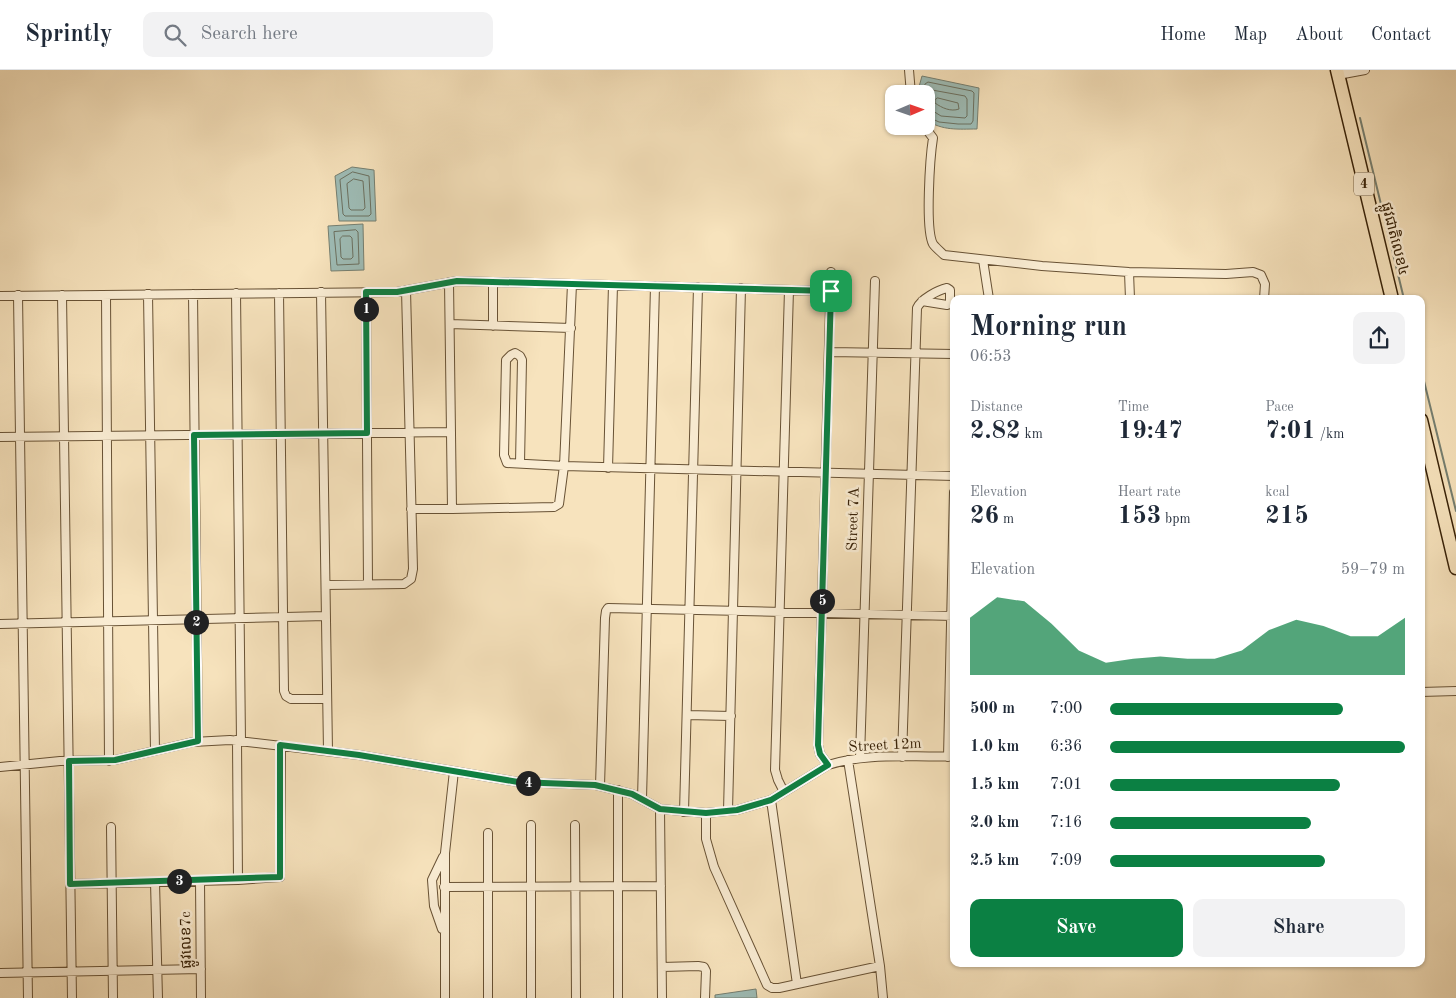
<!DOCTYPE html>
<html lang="en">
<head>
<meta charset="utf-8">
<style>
  :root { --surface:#fff; --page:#f2f2f3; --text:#1f2937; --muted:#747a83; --line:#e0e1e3; --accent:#0b8043 }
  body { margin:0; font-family:"Old Standard TT","Noto Sans Khmer",serif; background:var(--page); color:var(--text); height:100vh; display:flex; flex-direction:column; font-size:19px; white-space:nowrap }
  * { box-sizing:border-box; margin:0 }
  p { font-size:16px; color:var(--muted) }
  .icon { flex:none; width:28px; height:28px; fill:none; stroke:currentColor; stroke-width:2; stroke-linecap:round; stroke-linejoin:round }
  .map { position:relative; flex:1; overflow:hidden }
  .sheet { position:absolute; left:950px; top:225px; width:475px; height:672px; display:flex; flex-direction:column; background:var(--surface); border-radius:10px; box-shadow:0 1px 4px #0004 }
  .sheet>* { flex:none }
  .needle { width:32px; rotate:88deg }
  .buttons { position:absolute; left:885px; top:15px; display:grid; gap:10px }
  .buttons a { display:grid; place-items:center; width:50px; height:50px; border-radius:10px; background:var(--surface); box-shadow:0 1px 4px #0004; font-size:25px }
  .pin { position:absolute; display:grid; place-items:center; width:42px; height:42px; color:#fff; margin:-21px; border-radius:10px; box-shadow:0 2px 8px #0006 }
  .km { position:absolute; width:25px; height:25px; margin:-12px; border-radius:50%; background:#222; color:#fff; font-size:14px; line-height:25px; text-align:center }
  .round { display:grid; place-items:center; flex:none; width:52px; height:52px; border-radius:10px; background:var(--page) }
  .head { display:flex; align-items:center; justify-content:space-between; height:85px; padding:0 20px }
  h1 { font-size:28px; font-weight:800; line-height:38px }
  .stats { display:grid; grid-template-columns:repeat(3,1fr); gap:8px; height:85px; padding:5px 20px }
  .stats div { display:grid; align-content:center }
  .stats b { font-size:25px; font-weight:800 }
  .stats small { font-size:14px; font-weight:400 }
  .stats p { font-size:14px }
  .chart { height:140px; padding:10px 20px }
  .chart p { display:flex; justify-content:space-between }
  .chart svg { width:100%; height:90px; margin-top:5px; fill:var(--accent); opacity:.7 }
  .primary-button { display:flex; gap:10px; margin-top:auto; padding:10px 20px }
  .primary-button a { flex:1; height:58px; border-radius:10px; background:var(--accent); color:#fff; font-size:20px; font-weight:800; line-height:58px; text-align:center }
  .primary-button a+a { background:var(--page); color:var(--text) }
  ul { padding:0 20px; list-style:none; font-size:16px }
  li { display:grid; grid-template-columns:80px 60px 1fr; align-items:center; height:38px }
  li i { height:12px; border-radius:6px; background:var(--accent) }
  header { display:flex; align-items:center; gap:30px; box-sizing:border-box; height:70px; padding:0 25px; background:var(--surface); border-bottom:1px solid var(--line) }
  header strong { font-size:24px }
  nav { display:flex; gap:28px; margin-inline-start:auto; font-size:18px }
  .search { width:350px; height:45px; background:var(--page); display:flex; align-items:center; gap:12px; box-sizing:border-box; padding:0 18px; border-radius:10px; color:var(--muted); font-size:19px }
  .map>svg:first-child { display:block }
</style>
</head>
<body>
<header>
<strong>Sprintly</strong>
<div class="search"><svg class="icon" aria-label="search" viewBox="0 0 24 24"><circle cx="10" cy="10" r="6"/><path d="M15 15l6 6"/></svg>Search here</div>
<nav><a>Home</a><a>Map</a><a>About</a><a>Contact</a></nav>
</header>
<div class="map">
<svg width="1456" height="928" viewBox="0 0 1456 928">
  <rect width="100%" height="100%" fill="#f7e3bd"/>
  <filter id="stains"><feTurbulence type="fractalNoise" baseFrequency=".004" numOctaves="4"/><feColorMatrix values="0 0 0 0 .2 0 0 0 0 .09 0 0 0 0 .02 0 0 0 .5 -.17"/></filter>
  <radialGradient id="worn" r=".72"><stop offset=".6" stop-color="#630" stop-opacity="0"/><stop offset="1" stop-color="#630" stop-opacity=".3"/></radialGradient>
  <path fill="#9ebdb7" stroke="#757f71" d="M922,6L979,18L977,59C958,59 943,61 926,50V24H917Z
    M352,97L374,100L376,151H339L335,106Z
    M363,154L364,200L331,201L328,156Z
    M756,919L757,928H715V925Z"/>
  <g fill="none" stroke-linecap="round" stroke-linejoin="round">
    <path stroke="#6b7060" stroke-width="1" d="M923,24L925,14L928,12L972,21L974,23L973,51L971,54H958L939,52L926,46
      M938,28L958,33L959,39C951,42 942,38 935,33V30Z
      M926,30L930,21L932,20L965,26L967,29V46L965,48L941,46L933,41L926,40
      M353,102L369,106L371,144L369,146H345L343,144L340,110Z
      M354,109L363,111L365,138L363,140H351L349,138L347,114Z
      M356,160L358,162L359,194L337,195L334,162Z
      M343,166H350L352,168L353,187L351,189H343L341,187L340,169Z"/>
    <path stroke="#757f71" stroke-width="2" d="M1360,48L1404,229
      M1421,299L1456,441"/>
    <g stroke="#685235" stroke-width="10">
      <path id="minor" d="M909,0L911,24
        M1338,5L1365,0
        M924,56L933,68C930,87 925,159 933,174C936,178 941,182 944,185L1042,196L1129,202L1226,204L1253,202L1261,205L1265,214L1264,229
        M983,190L989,229
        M1129,202L1130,229
        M572,214L564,396L954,406
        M321,222L328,681
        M366,222L368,514
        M236,223L241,671
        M279,223L284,621L286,626L291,629H327
        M148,224L155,681
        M193,224L198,671
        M18,225L28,928
        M62,225L72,928
        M106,225L109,691
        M0,226L397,222L457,211L831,221
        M450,254L571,258
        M493,256V212
        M830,282L954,284
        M0,367L451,362
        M608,398L613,215
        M411,439H452L449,212
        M452,439L554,437L559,434L564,396L507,393L504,385L506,290L511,285L515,283L520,286L522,290L520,393
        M326,515L404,514L411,509L413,499L406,220
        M0,554L326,546
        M1421,622L1456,621
        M687,645L731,646
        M902,687L917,238C921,229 938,220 947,218L950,220V234L947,235L922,231
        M948,687L954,422
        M860,688L875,211
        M848,690L880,896L883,928
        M828,695L820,684L818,675L831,202
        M0,697L60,691L115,690L193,672L230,670L359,685L518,712L595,715L632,724L660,739L706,743L737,740L771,730L828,695C868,682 912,688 954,686
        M600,716L605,548L606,541L608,538L954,546
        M618,720V928
        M784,722L778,710L775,700L789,220
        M642,729L655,216
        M771,730L797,914
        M660,739L662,928
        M728,741L741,218
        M684,742L698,217
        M706,743V769L714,797L767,915L772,918H779L880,896
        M531,755V928
        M575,755L576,928
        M111,757L113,928
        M488,763V928
        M238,810L280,807L281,675
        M200,811L201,928
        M155,812L158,928
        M70,814L238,810L237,670
        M444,817L661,816
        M442,859L434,836L432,810L443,787
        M662,897L698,896L704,897L706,901L705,928
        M0,903L201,899
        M445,928V783L454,701"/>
    </g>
    <g stroke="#382208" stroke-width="15">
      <path id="trunk" d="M1337,0L1392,229
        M1421,350L1456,498"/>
    </g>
    <use href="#minor" stroke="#faedd4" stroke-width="8"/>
    <use href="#trunk" stroke="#f7e3bd" stroke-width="12"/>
  </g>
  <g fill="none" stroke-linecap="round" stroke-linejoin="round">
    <g stroke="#fff" stroke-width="10">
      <path id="route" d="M457,211L831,221L818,675L820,684L828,695L771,730L737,740L706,743L660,739L632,724L595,715L518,712L359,685L280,675V807L70,814L69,691L115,690L198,671L194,365L367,363L366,222H397Z"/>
    </g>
    <use href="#route" stroke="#0b8043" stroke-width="6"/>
  </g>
  <g text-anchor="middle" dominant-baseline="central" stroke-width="5" stroke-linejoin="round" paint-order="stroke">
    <rect fill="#faedd4" stroke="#725f45" stroke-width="1" x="1354" y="102.5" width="20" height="23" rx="4"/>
    <g font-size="14" font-weight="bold" fill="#382208">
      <text x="1364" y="114">4</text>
    </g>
    <g font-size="15" fill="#382208" stroke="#faedd4">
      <text transform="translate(1394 169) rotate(76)">ផ្លូវជាតិលេខ៤</text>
      <text transform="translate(854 449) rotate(-88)">Street 7A</text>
      <text transform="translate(885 676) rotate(-3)">Street 12m</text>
      <text transform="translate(187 870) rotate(-91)">ផ្លូវលេខ7c</text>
    </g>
  </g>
  <rect width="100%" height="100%" filter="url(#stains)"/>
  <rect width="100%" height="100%" fill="url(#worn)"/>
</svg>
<div class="buttons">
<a><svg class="needle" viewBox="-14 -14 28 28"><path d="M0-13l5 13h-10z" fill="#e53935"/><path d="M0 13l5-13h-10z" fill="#747a83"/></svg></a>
</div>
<div class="pin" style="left:831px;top:221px;background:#1e9e55"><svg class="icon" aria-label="arrive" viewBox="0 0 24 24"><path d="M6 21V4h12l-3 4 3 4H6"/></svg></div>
<b class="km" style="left:366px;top:239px">1</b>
<b class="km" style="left:196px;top:552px">2</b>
<b class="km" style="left:179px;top:811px">3</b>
<b class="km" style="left:528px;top:713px">4</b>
<b class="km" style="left:822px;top:531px">5</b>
<section class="sheet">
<div class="head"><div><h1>Morning run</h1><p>06:53</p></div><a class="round"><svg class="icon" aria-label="share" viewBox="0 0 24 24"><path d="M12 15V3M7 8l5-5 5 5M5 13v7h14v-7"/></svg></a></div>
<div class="stats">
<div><p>Distance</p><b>2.82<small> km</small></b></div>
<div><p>Time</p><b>19:47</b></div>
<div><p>Pace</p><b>7:01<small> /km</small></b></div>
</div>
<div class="stats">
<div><p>Elevation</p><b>26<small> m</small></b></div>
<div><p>Heart rate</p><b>153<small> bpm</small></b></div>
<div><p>kcal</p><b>215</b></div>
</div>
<div class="chart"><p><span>Elevation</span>59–79 m</p>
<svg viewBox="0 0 160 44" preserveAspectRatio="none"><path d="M0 44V16L10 6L20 8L30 19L40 32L50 38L60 36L70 35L80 36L90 36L100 32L110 22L120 17L130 20L140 25L150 25L160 16V44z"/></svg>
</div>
<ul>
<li><b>500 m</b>7:00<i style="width:79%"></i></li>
<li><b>1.0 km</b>6:36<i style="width:100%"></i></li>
<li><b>1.5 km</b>7:01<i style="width:78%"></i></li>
<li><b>2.0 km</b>7:16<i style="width:68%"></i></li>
<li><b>2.5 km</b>7:09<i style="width:73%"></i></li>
</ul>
<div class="primary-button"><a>Save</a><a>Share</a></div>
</section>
</div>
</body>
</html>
